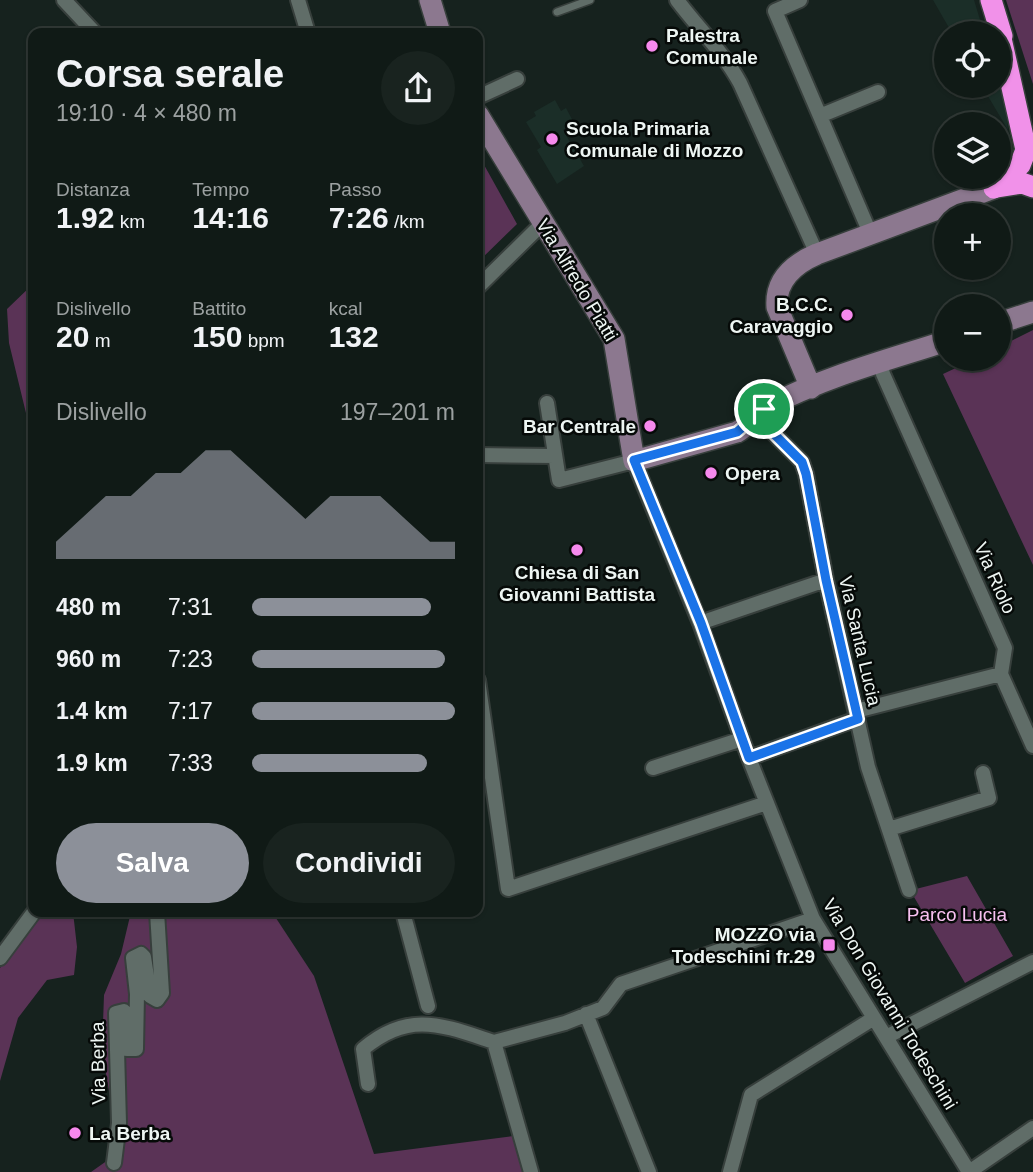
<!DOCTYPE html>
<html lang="it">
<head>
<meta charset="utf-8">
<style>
  :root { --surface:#101a16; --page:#19231f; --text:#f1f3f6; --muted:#9ca1a1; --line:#303835; --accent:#8c9099 }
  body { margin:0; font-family:Arial,sans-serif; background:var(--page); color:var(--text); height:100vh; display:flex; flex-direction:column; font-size:26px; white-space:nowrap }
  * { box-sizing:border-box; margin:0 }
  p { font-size:23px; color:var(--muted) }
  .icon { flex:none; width:38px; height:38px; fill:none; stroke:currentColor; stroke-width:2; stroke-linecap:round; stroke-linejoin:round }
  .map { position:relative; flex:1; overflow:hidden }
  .panel { position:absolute; left:28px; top:28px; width:455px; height:889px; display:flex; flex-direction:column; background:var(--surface); border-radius:14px; box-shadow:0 2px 5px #0004,0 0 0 2px var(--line) }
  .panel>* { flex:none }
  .buttons { position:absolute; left:934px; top:21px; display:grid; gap:14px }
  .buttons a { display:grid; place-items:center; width:77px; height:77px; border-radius:50%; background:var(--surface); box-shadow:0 2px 5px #0004,0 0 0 2px var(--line); font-size:35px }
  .pin { position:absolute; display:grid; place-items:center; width:60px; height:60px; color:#fff; margin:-30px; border:4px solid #fff; border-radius:50%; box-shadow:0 2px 7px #0007 }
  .round { display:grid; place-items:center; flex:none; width:74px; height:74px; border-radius:37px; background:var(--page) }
  .overview { display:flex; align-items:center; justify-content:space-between; height:119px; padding:0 28px }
  h1 { font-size:38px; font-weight:800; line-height:52px }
  .metrics { display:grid; grid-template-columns:repeat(3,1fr); gap:10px; height:119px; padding:7px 28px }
  .metrics div { display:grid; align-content:center }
  .metrics b { font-size:30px; font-weight:800 }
  .metrics small { font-size:19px; font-weight:400 }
  .metrics p { font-size:19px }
  .chart { height:196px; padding:14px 28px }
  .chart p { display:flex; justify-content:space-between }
  .chart svg { width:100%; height:126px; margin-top:7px; fill:var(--accent); opacity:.7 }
  .primary-button { display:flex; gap:14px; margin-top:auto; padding:14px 28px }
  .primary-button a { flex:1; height:80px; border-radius:42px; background:var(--accent); color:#fff; font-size:28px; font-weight:800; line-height:80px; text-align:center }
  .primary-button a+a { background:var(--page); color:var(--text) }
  ul { padding:0 28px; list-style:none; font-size:23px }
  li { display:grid; grid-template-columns:112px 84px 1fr; align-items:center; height:52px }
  li i { height:18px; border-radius:9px; background:var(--accent) }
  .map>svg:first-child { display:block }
</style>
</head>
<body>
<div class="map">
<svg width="1033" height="1172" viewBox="0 0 1033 1172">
  <rect width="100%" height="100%" fill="#16221e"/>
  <path fill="#1b2e28" d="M933,0H974L984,33H952Z
    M999,84L1006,107L1008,130L982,86Z
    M555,100L561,111L566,108L574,123L563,130L584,166L557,184L537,150L541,147L526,122L536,116L534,112Z"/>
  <path fill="#5a3356" d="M1006,0H1033V84L1032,81Z
    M478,154L517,224L478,262Z
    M33,284V442L9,343L7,309Z
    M1033,330V565L943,374L975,359H999V347Z
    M967,876L1013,956L965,983L914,897L904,892Z
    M39,912H73L77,947L74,975L47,980L18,1018L0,1081V968Z
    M131,912H272L314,976L374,1154L513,1136L524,1172H91L108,1160L118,1142L102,1051L104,995L121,954Z"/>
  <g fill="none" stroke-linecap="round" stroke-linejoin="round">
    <g stroke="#373f3c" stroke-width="10">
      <path id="lane" d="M557,12L590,0"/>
    </g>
    <g stroke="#373f3c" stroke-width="18">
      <path id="street" d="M64,0L95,33
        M298,0L308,33
        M677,0C698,28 724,53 740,83L817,254
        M800,0L775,11L870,233
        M478,97L517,79
        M822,115L878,92
        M478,287L543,223
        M547,403L559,480L634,461L700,623L749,758L813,919L969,1172
        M764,409L773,433L802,462L806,474L826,580L868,767L909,890
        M478,455L555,456
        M700,623L826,580
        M1001,674L1033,746
        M478,680L508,889L767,803
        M856,711L1001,674L1005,648L883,374L880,362
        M749,758L857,719
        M653,768L742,739
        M889,829L989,798L983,773
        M403,912L428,1006
        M0,958L34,912
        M586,1014L649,1172
        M886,1037L1033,962
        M494,1042L565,1023L603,1008L621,984L813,919
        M494,1042L531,1172
        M368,1084L363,1049C409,1010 442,1025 494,1042
        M114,1163L119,1123L116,1013L124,1011L128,1016L126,1045L127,1049H136L137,994L133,958L141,954L144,957L150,996L157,1000L162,993L157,912
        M730,1172L751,1095L874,1018
        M969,1172L1033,1128"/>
    </g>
    <g stroke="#373f3c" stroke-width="24">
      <path id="secondary" d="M430,0L440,33
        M478,115L614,339L634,461L737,432C749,426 754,415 765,408C821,378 886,360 947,341
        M999,323L1033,312
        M811,388L777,307C775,280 794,264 817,254L994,188"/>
    </g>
    <g stroke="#373f3c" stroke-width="24">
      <path id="highway" d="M991,0L1002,36
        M996,187L1022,183L1033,187
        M994,188L1020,165L1026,150L998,25"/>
    </g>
    <use href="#lane" stroke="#606d68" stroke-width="7"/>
    <use href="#street" stroke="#606d68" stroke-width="14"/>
    <use href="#secondary" stroke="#8c788f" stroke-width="21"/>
    <use href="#highway" stroke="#f191e9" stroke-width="21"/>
  </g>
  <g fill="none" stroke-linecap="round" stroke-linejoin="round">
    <g stroke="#fff" stroke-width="14">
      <path id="route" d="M764,409L773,433L802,462L806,474L826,580L858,719L749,758L701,623L634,460L737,432Z"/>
    </g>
    <use href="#route" stroke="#1a73e8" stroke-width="9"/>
  </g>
  <g fill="#f689ed" stroke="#060a08" stroke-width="2.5">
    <circle cx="652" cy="46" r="7"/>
    <circle cx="552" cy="139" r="7"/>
    <circle cx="847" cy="315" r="7"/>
    <circle cx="650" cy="426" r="7"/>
    <circle cx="711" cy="473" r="7"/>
    <circle cx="577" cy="550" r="7"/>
    <rect x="822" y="938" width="14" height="14" rx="3.5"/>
    <circle cx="75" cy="1133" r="7"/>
  </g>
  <g text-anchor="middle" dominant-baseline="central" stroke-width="5" stroke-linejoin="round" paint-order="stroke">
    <g font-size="19" font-weight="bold" fill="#eef6f3" stroke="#060a08" text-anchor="start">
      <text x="666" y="35">Palestra<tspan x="666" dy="22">Comunale</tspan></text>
      <text x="566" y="128">Scuola Primaria<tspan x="566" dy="22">Comunale di Mozzo</tspan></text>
      <text x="833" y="304" text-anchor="end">B.C.C.<tspan x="833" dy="22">Caravaggio</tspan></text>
      <text x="636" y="426" text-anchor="end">Bar Centrale</text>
      <text x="725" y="473">Opera</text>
      <text x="577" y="572" text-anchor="middle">Chiesa di San<tspan x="577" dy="22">Giovanni Battista</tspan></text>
      <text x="815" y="934" text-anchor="end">MOZZO via<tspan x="815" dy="22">Todeschini fr.29</tspan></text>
      <text x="89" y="1133">La Berba</text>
    </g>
    <g font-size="19" fill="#eef6f3" stroke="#060a08">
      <text transform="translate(577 280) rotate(59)">Via Alfredo Piatti</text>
      <text transform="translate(995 578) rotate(66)">Via Riolo</text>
      <text transform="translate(860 641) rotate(77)">Via Santa Lucia</text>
      <text transform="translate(890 1004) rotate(59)">Via Don Giovanni Todeschini</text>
      <text transform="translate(98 1063) rotate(-91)">Via Berba</text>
    </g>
    <g font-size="19" fill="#f7c0f0" stroke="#060a08">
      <text x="957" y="914">Parco Lucia</text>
    </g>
  </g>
</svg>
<div class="buttons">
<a><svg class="icon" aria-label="locate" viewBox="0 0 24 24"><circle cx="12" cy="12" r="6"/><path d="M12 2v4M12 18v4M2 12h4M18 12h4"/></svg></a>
<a><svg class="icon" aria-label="layers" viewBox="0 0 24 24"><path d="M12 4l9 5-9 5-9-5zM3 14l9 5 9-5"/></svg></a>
<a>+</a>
<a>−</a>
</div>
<div class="pin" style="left:764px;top:409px;background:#1e9e55"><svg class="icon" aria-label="arrive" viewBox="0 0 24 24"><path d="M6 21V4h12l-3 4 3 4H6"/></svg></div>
<section class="panel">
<div class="overview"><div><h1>Corsa serale</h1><p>19:10 · 4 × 480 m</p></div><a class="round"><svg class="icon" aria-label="share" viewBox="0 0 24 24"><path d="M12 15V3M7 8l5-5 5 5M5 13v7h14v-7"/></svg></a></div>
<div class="metrics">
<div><p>Distanza</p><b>1.92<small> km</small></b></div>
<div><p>Tempo</p><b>14:16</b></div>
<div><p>Passo</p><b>7:26<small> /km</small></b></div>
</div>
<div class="metrics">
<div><p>Dislivello</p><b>20<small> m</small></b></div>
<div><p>Battito</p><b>150<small> bpm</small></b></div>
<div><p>kcal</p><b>132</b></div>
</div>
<div class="chart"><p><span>Dislivello</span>197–201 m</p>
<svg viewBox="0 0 160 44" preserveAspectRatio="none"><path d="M0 44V38L10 30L20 22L30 22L40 14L50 14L60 6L70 6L80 14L90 22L100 30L110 22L120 22L130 22L140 30L150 38L160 38V44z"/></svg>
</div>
<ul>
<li><b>480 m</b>7:31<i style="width:88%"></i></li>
<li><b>960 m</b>7:23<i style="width:95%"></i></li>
<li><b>1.4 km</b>7:17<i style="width:100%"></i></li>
<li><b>1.9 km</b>7:33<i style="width:86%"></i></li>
</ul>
<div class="primary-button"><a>Salva</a><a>Condividi</a></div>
</section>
</div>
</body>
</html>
